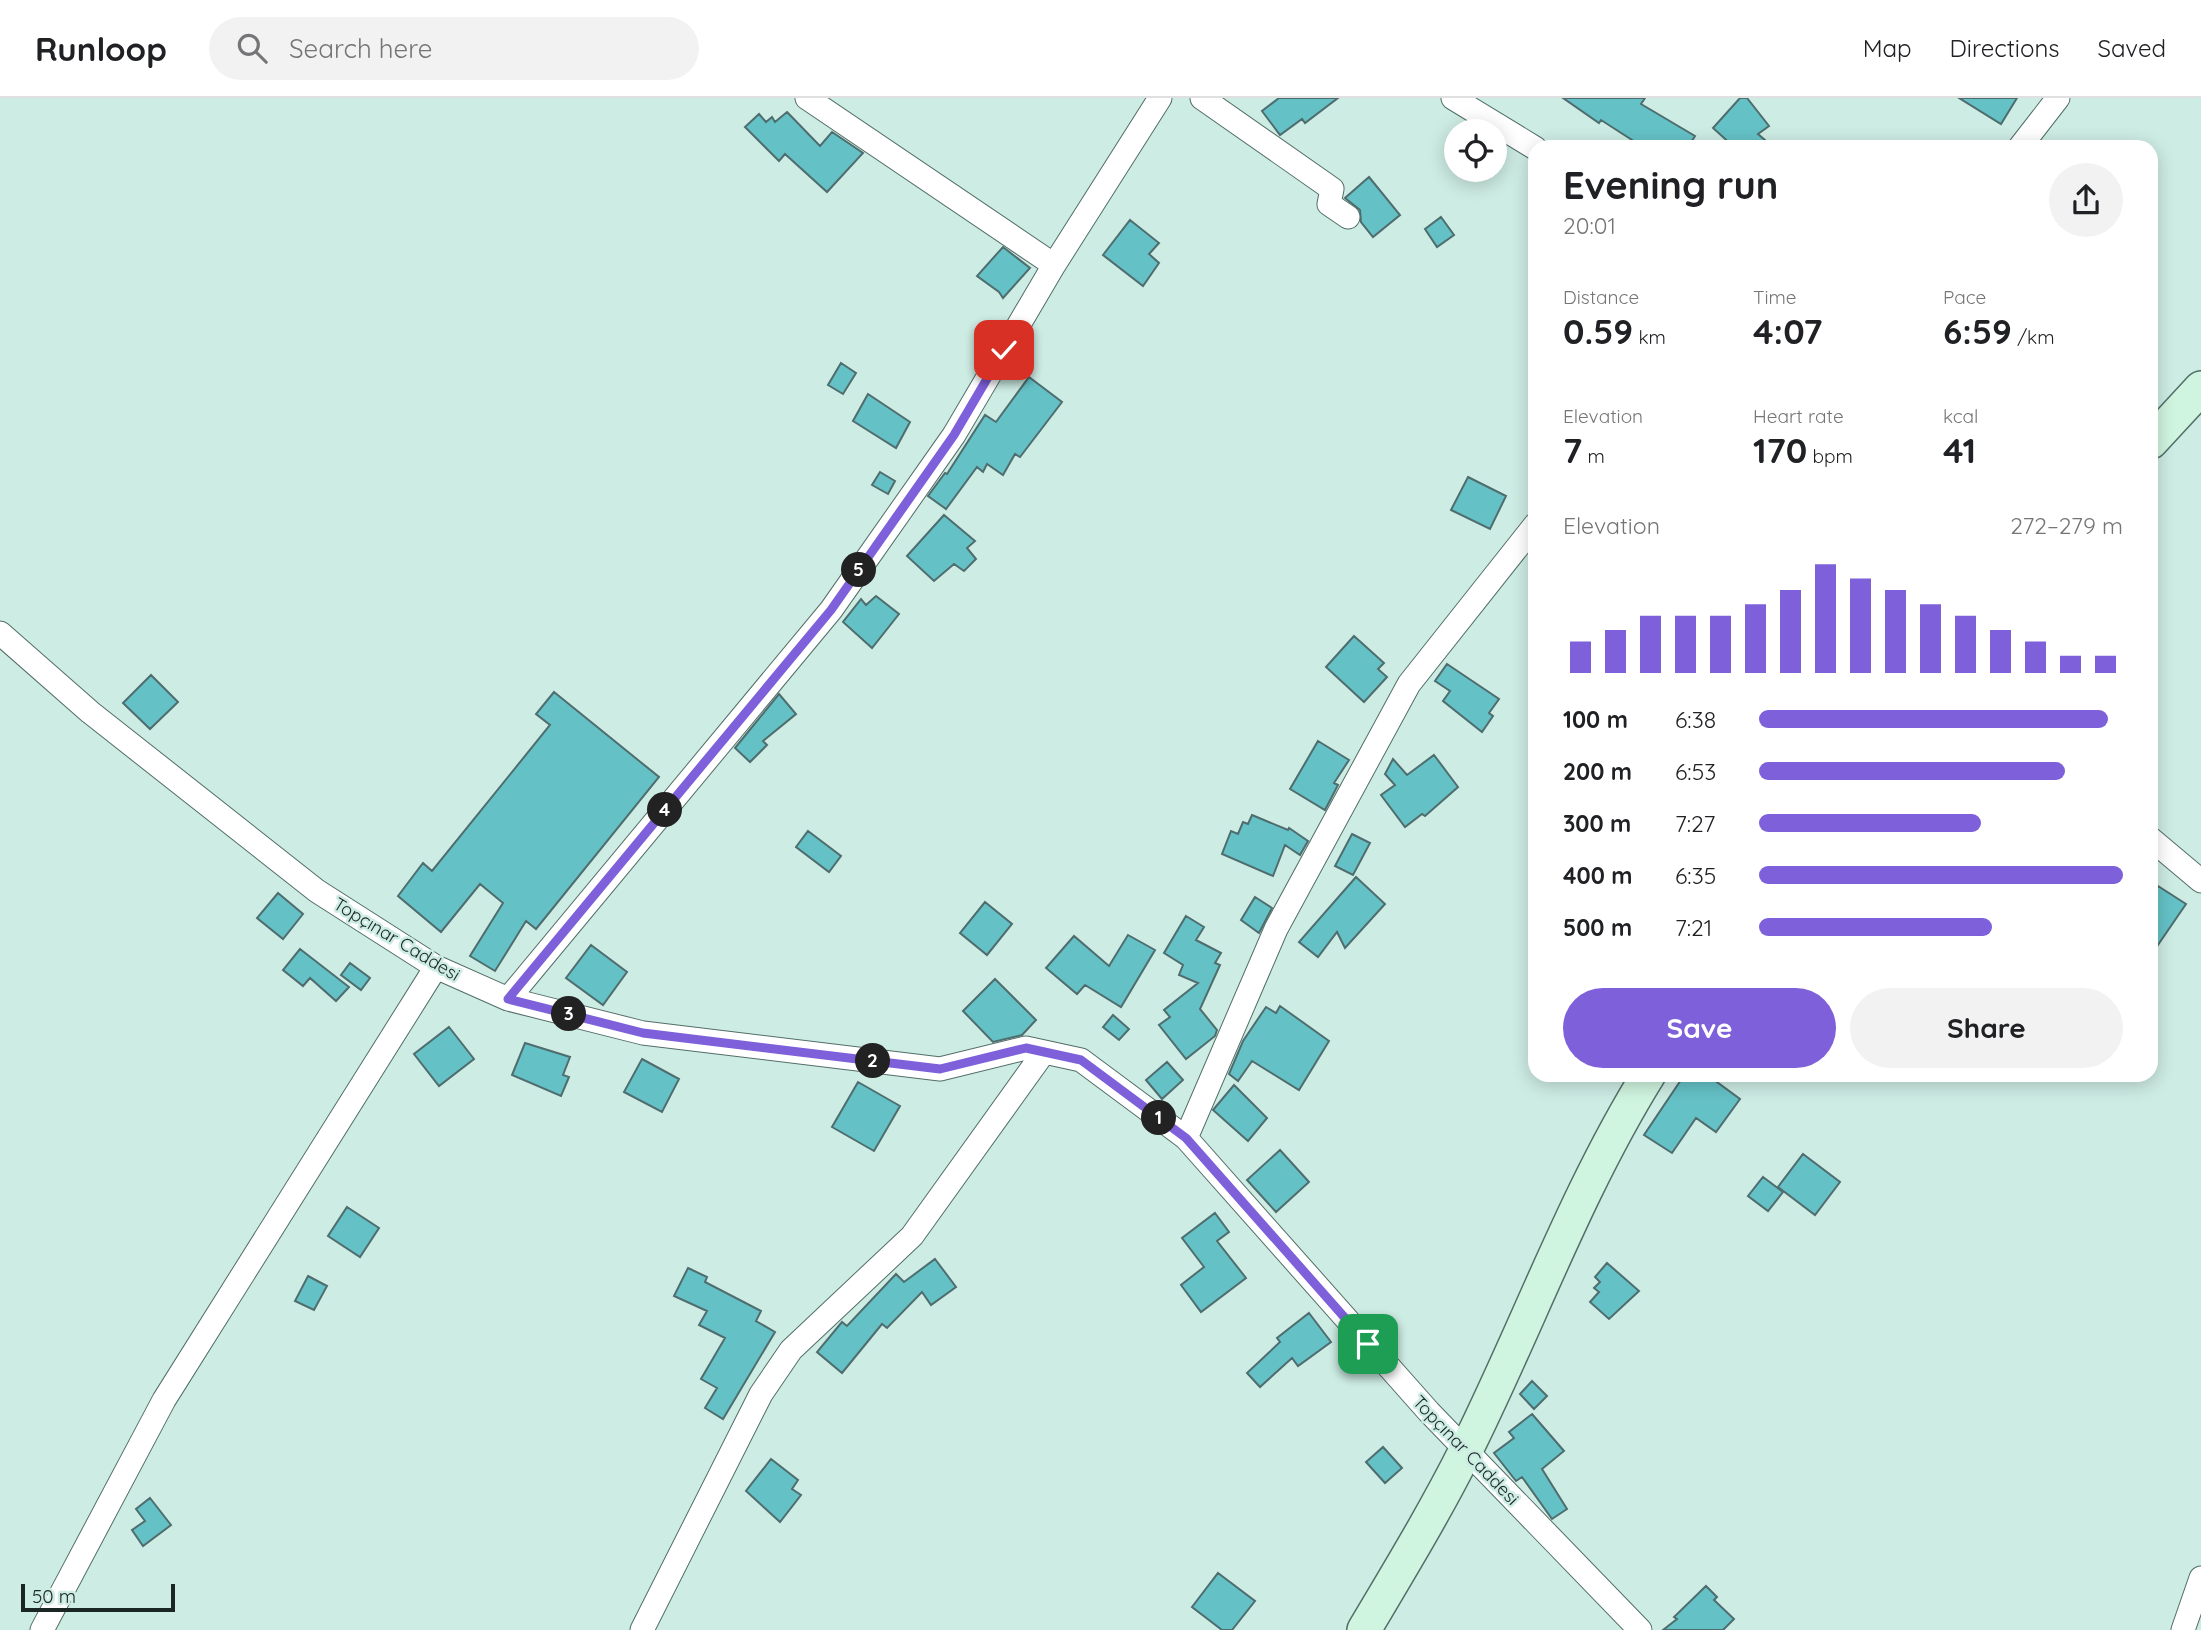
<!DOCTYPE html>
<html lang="en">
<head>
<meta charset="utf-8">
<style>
  :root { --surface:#fff; --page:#f2f2f2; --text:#202124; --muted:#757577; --line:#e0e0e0; --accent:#7d60da }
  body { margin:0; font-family:Quicksand,sans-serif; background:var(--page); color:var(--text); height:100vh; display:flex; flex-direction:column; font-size:26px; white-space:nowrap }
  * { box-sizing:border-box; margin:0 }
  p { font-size:23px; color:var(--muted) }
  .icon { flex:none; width:38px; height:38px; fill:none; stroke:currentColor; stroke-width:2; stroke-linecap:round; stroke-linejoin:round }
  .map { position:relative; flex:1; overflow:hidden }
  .sheet { position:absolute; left:1528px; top:42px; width:630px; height:942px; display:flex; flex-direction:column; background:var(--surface); border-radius:21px; box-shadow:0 4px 18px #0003 }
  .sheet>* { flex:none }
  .controls { position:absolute; left:1444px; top:21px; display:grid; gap:14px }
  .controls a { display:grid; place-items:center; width:63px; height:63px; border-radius:50%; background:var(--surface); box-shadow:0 4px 18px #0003; font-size:35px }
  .scale { position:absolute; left:21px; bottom:18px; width:154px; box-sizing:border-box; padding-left:7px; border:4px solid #1a2623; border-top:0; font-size:19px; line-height:24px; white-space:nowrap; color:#1a2623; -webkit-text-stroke:5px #cdece4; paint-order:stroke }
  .pin { position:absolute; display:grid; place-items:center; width:60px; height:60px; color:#fff; margin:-30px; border-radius:14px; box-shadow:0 4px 10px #0006 }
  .km { position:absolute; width:35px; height:35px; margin:-18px; border-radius:50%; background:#222; color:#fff; font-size:19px; line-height:35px; text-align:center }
  .round { display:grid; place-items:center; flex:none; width:74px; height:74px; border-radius:37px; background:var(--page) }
  .summary { display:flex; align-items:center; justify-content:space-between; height:119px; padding:0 35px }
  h1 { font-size:38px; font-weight:700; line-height:52px }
  .metrics { display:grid; grid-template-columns:repeat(3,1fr); gap:10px; height:119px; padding:7px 35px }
  .metrics div { display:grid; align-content:center }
  .metrics b { font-size:35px; font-weight:700 }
  .metrics small { font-size:19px; font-weight:400 }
  .metrics p { font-size:19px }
  .chart { height:196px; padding:14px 35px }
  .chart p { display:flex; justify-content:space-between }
  .chart svg { width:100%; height:126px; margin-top:7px; stroke:var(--accent); stroke-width:6 }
  .cta { display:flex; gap:14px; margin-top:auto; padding:14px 35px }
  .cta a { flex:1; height:80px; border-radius:42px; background:var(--accent); color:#fff; font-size:28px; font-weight:700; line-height:80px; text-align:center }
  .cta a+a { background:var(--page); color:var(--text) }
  ul { padding:0 35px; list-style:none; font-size:23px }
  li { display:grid; grid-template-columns:112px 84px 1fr; align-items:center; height:52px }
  li i { height:18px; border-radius:9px; background:var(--accent) }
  header { display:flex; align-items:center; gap:42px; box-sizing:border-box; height:98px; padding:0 35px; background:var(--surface); border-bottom:2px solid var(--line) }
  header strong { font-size:33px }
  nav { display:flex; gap:38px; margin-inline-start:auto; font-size:24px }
  .search { width:490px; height:63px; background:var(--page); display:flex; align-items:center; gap:18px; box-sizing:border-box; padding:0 24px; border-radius:38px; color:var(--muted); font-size:26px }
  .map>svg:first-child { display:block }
</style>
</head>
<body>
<header>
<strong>Runloop</strong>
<div class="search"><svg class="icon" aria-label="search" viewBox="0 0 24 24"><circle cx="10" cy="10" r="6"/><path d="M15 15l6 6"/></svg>Search here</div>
<nav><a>Map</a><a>Directions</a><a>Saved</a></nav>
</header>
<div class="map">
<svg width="2201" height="1532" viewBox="0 0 2201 1532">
  <rect width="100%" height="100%" fill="#cdece4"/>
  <path fill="#64c2c7" stroke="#4f6d6e" stroke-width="2" d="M1279,0H1338L1305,25L1302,21L1280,37L1262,13Z
    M1563,0H1645L1641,6L1695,38L1688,49H1627L1632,42L1601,22L1599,25Z
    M1740,0H1747L1769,28L1758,36L1773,49H1734L1713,30Z
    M1959,0H2017L2001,26Z
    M787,14L820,48L832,34L863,55L827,94L785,56L779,63L745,29L759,16L766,24L772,19L775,24Z
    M1369,79L1400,117L1373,139L1361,124L1360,112L1345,100Z
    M1441,119L1454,137L1437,149L1425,131Z
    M1130,122L1159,145L1149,156L1159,165L1143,188L1103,157Z
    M1003,149L1030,170L1003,200L999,194L977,178Z
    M841,265L856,275L843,296L828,287Z
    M1029,279L1062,304L1020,359L1015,356L1003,377L987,366L983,374L977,369L946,411L928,398L945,375L947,376L985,317L996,324Z
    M868,296L910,324L896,350L853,323Z
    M880,374L895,383L888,396L872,387Z
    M1468,379L1506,398L1490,431L1451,412Z
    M944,417L975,443L967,450L976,461L964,473L954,466L934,483L907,458Z
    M876,498L899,516L872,550L843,524L861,501L866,507Z
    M1354,538L1384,565L1378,571L1387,579L1364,604L1326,569Z
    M1447,566L1499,601L1489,615L1493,618L1482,634L1443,603L1450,593L1435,583Z
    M151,577L178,604L150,631L123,605Z
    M554,594L659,679L536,831L526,823L495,873L470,858L503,805L480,786L441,834L398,798L423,765L432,773L550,627L536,616Z
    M779,596L796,616L763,643L767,647L750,664L735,650Z
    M1318,643L1349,662L1334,685L1338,687L1325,712L1290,691Z
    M1434,657L1458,689L1425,718L1422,716L1405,729L1381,697L1395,687L1385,676L1393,661L1407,677Z
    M1252,717L1288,732L1289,730L1308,743L1300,757L1285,747L1273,778L1222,756L1231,733L1238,736L1243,724L1248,726Z
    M808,733L841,758L829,774L796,749Z
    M1352,736L1370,745L1353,777L1335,768Z
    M1356,779L1385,806L1345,850L1337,834L1318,859L1299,844Z
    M2158,788L2186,806L2151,857V799Z
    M278,795L303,816L283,841L257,820Z
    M1255,799L1272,810L1259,835L1241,822Z
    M985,804L1012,826L987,857L960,835Z
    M1186,818L1204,829L1196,842L1221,855L1215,865L1220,867L1200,911L1217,932L1215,938L1186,961L1159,927L1170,919L1164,912L1198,885L1179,877L1183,867L1164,855Z
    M1128,837L1155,852L1121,909L1085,887L1077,896L1046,870L1074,838L1109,868Z
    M591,847L627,874L603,907L566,880Z
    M300,851L349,889L336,903L310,880L303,888L283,872Z
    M350,865L370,880L361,892L341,877Z
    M995,881L1036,922L1022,937L993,944L963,913Z
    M1280,908L1329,943L1299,992L1252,963L1238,983L1229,976L1243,943L1266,909L1276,915Z
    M1113,917L1129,931L1119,942L1103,929Z
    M449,929L474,961L439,988L414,956Z
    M525,945L570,959L563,977L569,979L561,998L512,977Z
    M642,961L679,981L662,1014L624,994Z
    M1167,964L1183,982L1162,1001L1146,982Z
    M1685,976H1706L1740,1001L1716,1034L1696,1020L1672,1055L1644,1037Z
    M858,984L900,1008L874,1053L832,1029Z
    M1234,987L1267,1020L1248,1043L1213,1012Z
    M1280,1052L1309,1084L1276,1114L1247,1082Z
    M1803,1056L1840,1084L1815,1117L1778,1089Z
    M1763,1079L1783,1094L1768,1113L1748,1098Z
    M347,1109L379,1130L360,1159L328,1138Z
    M1215,1115L1229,1134L1217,1143L1246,1180L1201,1214L1181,1187L1204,1169L1182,1140Z
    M935,1161L956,1189L931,1207L922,1194L887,1230L882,1226L842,1275L817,1254L842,1224L847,1228L896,1176L904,1184Z
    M1607,1165L1639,1193L1609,1221L1590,1204L1599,1194L1594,1190L1600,1184L1595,1179Z
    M688,1170L707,1179L705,1184L761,1213L756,1223L775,1234L723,1321L705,1310L717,1290L701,1281L725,1240L699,1227L707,1213L674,1198Z
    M308,1178L327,1188L314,1212L295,1203Z
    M1309,1215L1331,1244L1298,1268L1292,1260L1260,1289L1247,1275L1280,1244L1277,1240Z
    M1532,1283L1547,1298L1534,1311L1520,1296Z
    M1532,1316L1564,1353L1542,1371L1567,1411L1552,1421L1522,1379L1516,1383L1494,1355L1514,1340L1509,1334Z
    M1383,1349L1402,1370L1385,1385L1366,1364Z
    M771,1361L798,1382L792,1391L801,1397L780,1424L746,1393Z
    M150,1400L171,1427L143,1448L132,1432L145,1423L136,1411Z
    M1218,1475L1255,1503L1232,1532H1222L1192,1509Z
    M1706,1488L1717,1499L1714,1502L1734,1521L1723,1532H1663L1677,1521L1674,1519Z"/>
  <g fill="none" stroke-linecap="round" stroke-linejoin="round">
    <g stroke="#526e67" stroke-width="25">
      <path id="street" d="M807,0L1054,167
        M1202,0L1332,91L1329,106L1348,119
        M1453,0L1535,50
        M2020,49L2058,0
        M0,535L90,614L317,793L436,869L508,901L643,935L940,971L1026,950L1081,962L1186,1040L1429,1314L1640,1532
        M2151,741L2201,783
        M508,901L831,512L954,337L1054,167L1160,0
        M1186,1040L1276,831L1409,586L1535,427
        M42,1532L164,1302L436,869
        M642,1532L761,1296L791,1252L912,1138L1044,954
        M2183,1532L2201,1480"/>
    </g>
    <g stroke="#526e67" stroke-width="36">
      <path id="secondary" d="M2151,344L2201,290
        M1364,1532C1399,1473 1435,1414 1466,1352C1528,1228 1575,1095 1649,976"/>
    </g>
    <use href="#street" stroke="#fff" stroke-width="23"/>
    <use href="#secondary" stroke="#cff4df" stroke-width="33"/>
  </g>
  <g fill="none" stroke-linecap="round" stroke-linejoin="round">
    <g stroke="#fff" stroke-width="14">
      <path id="route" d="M1004,252L954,337L831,512L508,901L643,935L940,971L1026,950L1081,962L1186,1040L1368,1246"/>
    </g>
    <use href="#route" stroke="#7d60da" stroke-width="9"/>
  </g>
  <g text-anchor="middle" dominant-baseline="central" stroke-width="5" stroke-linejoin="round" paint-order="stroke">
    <g font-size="18" fill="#1a2623" stroke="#cdece4">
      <text transform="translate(397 841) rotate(31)">Topçınar Caddesi</text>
      <text transform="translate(1466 1352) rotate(46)">Topçınar Caddesi</text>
    </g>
  </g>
</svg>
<div class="controls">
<a><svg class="icon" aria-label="locate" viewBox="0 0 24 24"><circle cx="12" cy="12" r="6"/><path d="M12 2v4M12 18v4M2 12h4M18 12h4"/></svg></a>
</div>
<div class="scale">50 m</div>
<div class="pin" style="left:1368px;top:1246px;background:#1e9e55"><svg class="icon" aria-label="arrive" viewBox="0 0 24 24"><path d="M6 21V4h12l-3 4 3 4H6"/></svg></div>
<div class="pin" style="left:1004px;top:252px;background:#d93025"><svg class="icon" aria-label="check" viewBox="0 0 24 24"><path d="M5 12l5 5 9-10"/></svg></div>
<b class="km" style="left:1159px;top:1020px">1</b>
<b class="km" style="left:873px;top:963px">2</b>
<b class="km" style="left:569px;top:916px">3</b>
<b class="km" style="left:665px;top:712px">4</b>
<b class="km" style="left:859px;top:472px">5</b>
<section class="sheet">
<div class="summary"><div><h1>Evening run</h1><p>20:01</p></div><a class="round"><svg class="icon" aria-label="share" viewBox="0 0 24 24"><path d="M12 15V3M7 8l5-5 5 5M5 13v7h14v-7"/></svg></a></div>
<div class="metrics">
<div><p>Distance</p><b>0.59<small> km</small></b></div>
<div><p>Time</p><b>4:07</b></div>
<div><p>Pace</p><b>6:59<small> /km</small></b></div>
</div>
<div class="metrics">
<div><p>Elevation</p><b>7<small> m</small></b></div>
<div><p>Heart rate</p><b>170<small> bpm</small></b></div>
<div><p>kcal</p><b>41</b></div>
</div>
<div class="chart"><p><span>Elevation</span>272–279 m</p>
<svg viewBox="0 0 160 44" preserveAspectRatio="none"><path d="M5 44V33M15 44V29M25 44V24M35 44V24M45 44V24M55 44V20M65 44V15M75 44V6M85 44V11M95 44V15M105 44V20M115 44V24M125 44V29M135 44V33M145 44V38M155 44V38"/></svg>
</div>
<ul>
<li><b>100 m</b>6:38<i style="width:96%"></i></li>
<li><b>200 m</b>6:53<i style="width:84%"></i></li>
<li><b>300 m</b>7:27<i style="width:61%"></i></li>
<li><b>400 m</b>6:35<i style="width:100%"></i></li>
<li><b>500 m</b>7:21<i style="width:64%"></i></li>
</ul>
<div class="cta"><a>Save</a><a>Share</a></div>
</section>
</div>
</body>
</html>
